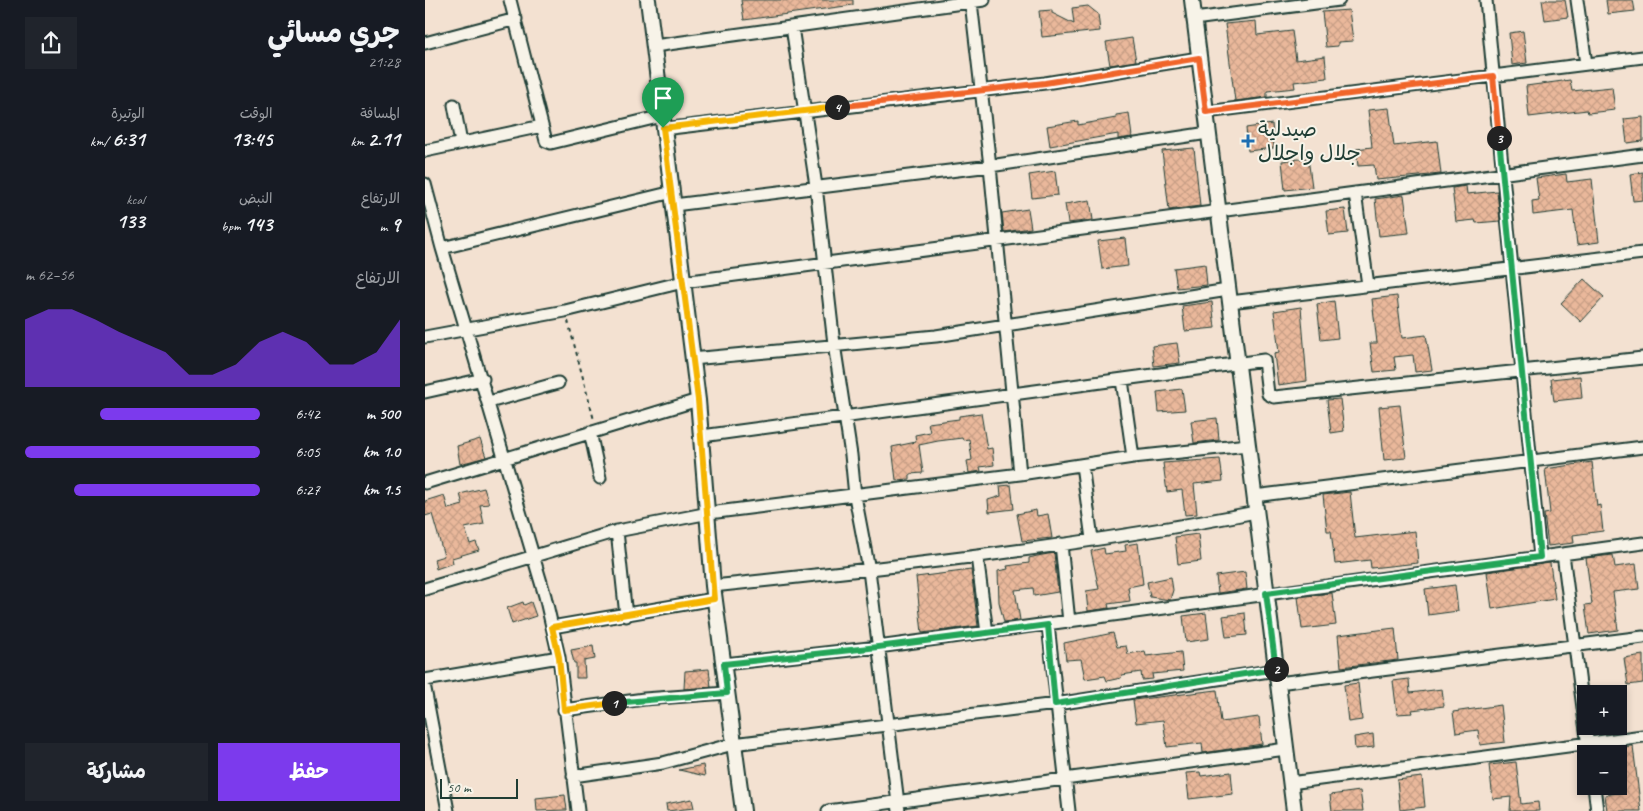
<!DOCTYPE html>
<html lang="ar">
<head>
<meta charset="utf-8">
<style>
  :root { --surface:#171b24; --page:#20242c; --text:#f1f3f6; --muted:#9ea1a6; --accent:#7c3aed }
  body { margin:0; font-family:Caveat,"Playpen Sans Arabic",sans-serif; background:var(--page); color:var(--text); direction:rtl; height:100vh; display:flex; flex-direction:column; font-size:19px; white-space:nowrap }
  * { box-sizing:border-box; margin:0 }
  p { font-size:16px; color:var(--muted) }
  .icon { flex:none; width:28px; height:28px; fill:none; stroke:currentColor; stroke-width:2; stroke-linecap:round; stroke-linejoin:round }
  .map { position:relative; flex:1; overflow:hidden; direction:ltr }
  .details { display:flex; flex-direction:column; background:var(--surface); width:425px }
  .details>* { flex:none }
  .buttons { position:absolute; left:1152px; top:685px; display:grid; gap:10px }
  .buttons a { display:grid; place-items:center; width:50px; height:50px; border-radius:0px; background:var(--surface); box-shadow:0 2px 8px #0003; font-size:25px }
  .scale { position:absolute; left:15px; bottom:12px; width:78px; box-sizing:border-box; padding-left:5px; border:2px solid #1f3d34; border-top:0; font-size:14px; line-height:18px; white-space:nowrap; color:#1f3d34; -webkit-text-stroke:4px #f7f3e8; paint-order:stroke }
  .pin { position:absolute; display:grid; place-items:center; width:42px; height:42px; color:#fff; margin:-51px -21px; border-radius:50% 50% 50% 0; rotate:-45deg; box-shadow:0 0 5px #0007 }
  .pin .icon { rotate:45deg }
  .km { position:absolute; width:25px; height:25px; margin:-12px; border-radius:50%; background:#222; color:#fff; font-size:14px; line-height:25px; text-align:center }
  .round { display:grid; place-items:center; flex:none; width:52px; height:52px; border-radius:0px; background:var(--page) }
  .head { display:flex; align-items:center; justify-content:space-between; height:85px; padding:0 25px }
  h1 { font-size:28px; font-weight:700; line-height:38px }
  .metrics { display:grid; grid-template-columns:repeat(3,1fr); gap:8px; height:85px; padding:5px 25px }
  .metrics div { display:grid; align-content:center }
  .metrics b { font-size:21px; font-weight:700 }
  .metrics small { font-size:14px; font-weight:400 }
  .metrics p { font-size:14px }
  .chart { height:140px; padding:10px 25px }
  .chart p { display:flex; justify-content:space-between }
  .chart svg { width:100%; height:90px; margin-top:5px; fill:var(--accent); opacity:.7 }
  .button { display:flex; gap:10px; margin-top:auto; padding:10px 25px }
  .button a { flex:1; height:58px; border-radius:0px; background:var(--accent); color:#fff; font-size:20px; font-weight:700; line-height:58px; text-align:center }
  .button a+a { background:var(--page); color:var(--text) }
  ul { padding:0 25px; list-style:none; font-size:16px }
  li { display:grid; grid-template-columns:80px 60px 1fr; align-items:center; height:38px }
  li i { height:12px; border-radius:6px; background:var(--accent) }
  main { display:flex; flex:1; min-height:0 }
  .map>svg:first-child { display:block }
</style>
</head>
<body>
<main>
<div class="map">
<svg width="1218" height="811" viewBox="0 0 1218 811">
  <defs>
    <pattern id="building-cross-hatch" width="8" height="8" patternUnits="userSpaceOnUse" patternTransform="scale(1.25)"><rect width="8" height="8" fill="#eab89b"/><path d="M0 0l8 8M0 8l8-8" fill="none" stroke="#c89f86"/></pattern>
  </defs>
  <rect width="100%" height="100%" fill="#f3e1d1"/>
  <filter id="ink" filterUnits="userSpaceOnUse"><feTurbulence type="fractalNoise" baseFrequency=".02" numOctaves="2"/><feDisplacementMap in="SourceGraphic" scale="10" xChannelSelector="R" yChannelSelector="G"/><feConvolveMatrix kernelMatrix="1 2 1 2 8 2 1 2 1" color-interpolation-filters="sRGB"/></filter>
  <g filter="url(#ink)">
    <path fill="url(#building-cross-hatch)" stroke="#1f3d34" d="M316,0H428V5L319,20Z
      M1117,0H1140L1143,17L1120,20Z
      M1181,0H1208L1210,11L1183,14Z
      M663,6L673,14L675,31L617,37L614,11L627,10V13L649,24L647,8Z
      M924,10L928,41L913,42V46L901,47L897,12Z
      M831,21L832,35L867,31L871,60L900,56L902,78L869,82L870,88L842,91V97L810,101L800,24Z
      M1098,31L1102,63L1087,65L1084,33Z
      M707,38L711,61L685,65L681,42Z
      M1145,80L1147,91L1187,87L1190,110L1163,113L1162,110L1104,117L1101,86Z
      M964,108L969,146L1012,141L1016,174L951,180L949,165L933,166L931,149L947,147L943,110Z
      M704,113L707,137L693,139V134L625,146L622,126L653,121V125L691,118V115Z
      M1218,117V141L1202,143L1199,119Z
      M847,124L849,148L823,151L821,128Z
      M769,148L775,206L744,210L737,151Z
      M883,158L887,187L860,190L857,161Z
      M630,171L633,195L607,198L604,175Z
      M1218,172V200L1208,201L1205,174Z
      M1141,174L1142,182L1167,179L1174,242L1152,245L1148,210L1108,215L1107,201L1114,200L1111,178Z
      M1041,186L1042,194L1072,191L1075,221L1051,223L1050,220L1031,222L1027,188Z
      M979,195L984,233L954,236L950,199Z
      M665,200L668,220L643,223L640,204Z
      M603,209L606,228L579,232L577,213Z
      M920,209L923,233L904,235L901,211Z
      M700,238L703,266L677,269L673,241Z
      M780,264L782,285L752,288L749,268Z
      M1159,279L1179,297L1156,322L1136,303Z
      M972,296L977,338L1001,335L1007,370L990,372L988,355L969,357L971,370L949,372L945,343H952L947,299Z
      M909,301L913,338L896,340L892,304Z
      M787,302L790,328L760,331L757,306Z
      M876,307L882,381L853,385L849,354L854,353L849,311Z
      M752,343L755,363L729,366L727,346Z
      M1155,376L1157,398L1129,401L1126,379Z
      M757,389L760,410L734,412L732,392Z
      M915,399L919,431L906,433L902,400Z
      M975,405L981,458L959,460L954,407Z
      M556,413L562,449L567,448L569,465L555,467L556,471L544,473L542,461L547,460L544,439L538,440L537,438L513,441L494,445L498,473L485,474V479L471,480L467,447L491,442L490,435L505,432L503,423L534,419V416Z
      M792,418L794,440L769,443L766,421Z
      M55,439L61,457L35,464L32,446Z
      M795,459L798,481L769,484L772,514L760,515L757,490L742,492L738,463Z
      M1167,462L1172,506L1175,505L1178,531L1148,535L1149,543L1123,546L1119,514L1125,513L1120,469Z
      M586,485L589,509L564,512L563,500L576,496L575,486Z
      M59,488L64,504L55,505L59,524L40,528L45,544L51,542L54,550L27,558L28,563L11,569L9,559L19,556L7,514L0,516V501L19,495L23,509L38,505L35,494Z
      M925,492L930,538L990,531L993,563L946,568L945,560L910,564L906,531H902L898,495Z
      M611,510L612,516L623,514L627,538L597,541L592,514Z
      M773,534L776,561L753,564L750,537Z
      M713,543L718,584L703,587L705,601L683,604L684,608L663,611L661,591L674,589L666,551L679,548L680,554L701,551L700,545Z
      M629,553L633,592L609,596L608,588L590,590L595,620L579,622L574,602L573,571L583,569L582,566L604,563V558L612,556Z
      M1188,555L1190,567L1211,564L1214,589L1188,592L1193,630L1164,634L1160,605L1167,604L1161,558Z
      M1125,563L1130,599L1067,609L1062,572Z
      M546,570L553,626L497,633L491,577Z
      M820,572L822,589L793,593L791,576Z
      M746,577L748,590L745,600L725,597L722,582Z
      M1030,585L1033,611L1003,615L1000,589Z
      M907,593L911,625L877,629L873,597Z
      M98,602L99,605L106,602L111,616L87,624L82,608Z
      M781,613L784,639L761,642L758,616Z
      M820,613L822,635L801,637L798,616Z
      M970,628L973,660L916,667L913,635Z
      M688,633L692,647L701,646L703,654L720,651L721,656L756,652L758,671L727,674L728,679L717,680L716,672L697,675L696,678L682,681L680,676L660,679L656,659L641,660L639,643Z
      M168,646L170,659L159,661L160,678H151V663H149L146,650Z
      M1218,655V683L1203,685L1199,658Z
      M284,669L286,687L259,689L260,671Z
      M984,679L985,693L1017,689L1019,706L987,710L988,713L972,714L968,681Z
      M933,683L937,720L923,722L919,685Z
      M792,690L796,722L834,717L837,744L778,753L777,743L742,747L738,720L711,723L708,700Z
      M1076,705L1080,742L1055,745L1053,730L1031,733L1028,712Z
      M948,734L949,747L930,749L929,737Z
      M1208,746L1216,811H1182L1180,795L1194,793V747Z
      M1091,762L1096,804L1113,802L1114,811H1085L1086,797L1068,799L1064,765Z
      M278,765L280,776L254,770Z
      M775,772L776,776L806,772L808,794L764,799L761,773Z
      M997,777L1000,807L975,810L972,780Z
      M935,791L938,811H907L905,795Z
      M140,795L142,810L112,811L111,798Z
      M267,799L269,808L242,811L241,804Z"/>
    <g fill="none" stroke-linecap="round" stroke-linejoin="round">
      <g stroke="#1f3d34" stroke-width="15">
        <path id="minor" d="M85,0L121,141L126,143L237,116
          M1061,0L1115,557
          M1152,0L1161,64
          M546,2L565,166L595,474L708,457L823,445
          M769,19L914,0
          M367,27L391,186L409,344L426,455L430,496L444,570L474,811
          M0,43L91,19
          M229,46L559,0
          M29,105L36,143
          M781,112L1218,57
          M238,129L620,83L774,58
          M0,151L117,126
          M0,184L17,248L120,596L134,657L153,811
          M930,193L943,285
          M249,205L565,166L783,133
          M17,248L248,192
          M805,302L1218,253
          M0,337L140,311L258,282L1218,155
          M267,359L511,336L803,290
          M697,380L708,457
          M0,392L58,379
          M64,402L133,383
          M165,432L175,478
          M277,436L839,360L843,394L849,397L1218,358
          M657,465L667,539
          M0,483L273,400
          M829,496L1218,447
          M192,531L201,616
          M636,544L644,622
          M1138,554L1164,754
          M552,556L562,633
          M288,586C470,567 652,547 831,512
          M0,589L192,531L284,513L595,474
          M623,625L644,811
          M127,627L289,599
          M299,664L453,647L1218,543
          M0,680L134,657
          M853,683L1218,637
          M0,689L23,811
          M139,710L219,699L302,693
          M148,776L238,763L308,744L631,704L851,670
          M865,783L1218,736
          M1169,786L1172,811
          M403,811L861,749"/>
      </g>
      <g stroke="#1f3d34" stroke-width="18">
        <path id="tertiary" d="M223,0L273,400L288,586L318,811
          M767,0L869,811"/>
      </g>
      <path stroke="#1f3d34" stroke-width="2" stroke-dasharray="4 4" stroke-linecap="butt" d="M143,321L169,420"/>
      <use href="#minor" stroke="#f7f3e8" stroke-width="11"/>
      <use href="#tertiary" stroke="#f7f3e8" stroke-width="14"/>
    </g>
  </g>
  <g fill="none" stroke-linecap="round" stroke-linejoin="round" filter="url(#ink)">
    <g stroke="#fff" stroke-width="10">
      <path id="split-1" d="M189,703L139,710L134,657L127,627L289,599L273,400L238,128"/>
    </g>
    <g stroke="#fff" stroke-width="10">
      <path id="split-2" d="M189,703L302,693L299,664L453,647L623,625L630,704L851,669"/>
    </g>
    <g stroke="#fff" stroke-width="10">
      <path id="split-3" d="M851,669L841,593L1115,557L1074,138"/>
    </g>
    <g stroke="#fff" stroke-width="10">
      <path id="split-4" d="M412,107L620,83L774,58L781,112L1068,76L1074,138"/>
    </g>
    <g stroke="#fff" stroke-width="10">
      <path id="split-5" d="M238,128L412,107"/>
    </g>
    <use href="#split-1" stroke="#f5b400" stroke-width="6"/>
    <use href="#split-2" stroke="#22a559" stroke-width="6"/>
    <use href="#split-3" stroke="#22a559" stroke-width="6"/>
    <use href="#split-4" stroke="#f0652b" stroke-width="6"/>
    <use href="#split-5" stroke="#f5b400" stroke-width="6"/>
  </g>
  <path fill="#1f6fb2" stroke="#f7f3e8" stroke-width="2" d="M820.5 133.5h5v5h5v5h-5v5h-5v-5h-5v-5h5z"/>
  <g text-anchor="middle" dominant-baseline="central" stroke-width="4" stroke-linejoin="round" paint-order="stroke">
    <g font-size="21" fill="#1f3d34" stroke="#f7f3e8" text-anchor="start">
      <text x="833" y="129">صيدلية<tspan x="833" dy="24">جلال واجلال</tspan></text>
    </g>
  </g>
</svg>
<div class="buttons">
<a>+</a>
<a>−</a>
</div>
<div class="scale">50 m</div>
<div class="pin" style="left:238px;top:128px;background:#1e9e55"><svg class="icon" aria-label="arrive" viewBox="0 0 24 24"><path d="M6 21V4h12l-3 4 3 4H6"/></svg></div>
<b class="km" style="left:189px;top:703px">1</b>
<b class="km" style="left:851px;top:669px">2</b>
<b class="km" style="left:1074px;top:138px">3</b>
<b class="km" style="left:412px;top:107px">4</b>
</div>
<section class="details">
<div class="head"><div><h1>جري مسائي</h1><p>21:28</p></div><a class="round"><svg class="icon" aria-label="share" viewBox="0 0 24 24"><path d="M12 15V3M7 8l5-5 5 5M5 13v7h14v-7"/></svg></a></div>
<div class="metrics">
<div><p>المسافة</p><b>2.11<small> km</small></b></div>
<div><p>الوقت</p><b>13:45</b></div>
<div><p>الوتيرة</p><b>6:31<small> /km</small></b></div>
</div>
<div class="metrics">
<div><p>الارتفاع</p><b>9<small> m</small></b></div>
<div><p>النبض</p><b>143<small> bpm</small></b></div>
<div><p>kcal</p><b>133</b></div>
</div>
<div class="chart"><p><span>الارتفاع</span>56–62 m</p>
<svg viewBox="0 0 160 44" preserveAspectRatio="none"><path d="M0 44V11L10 6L20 6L30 11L40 17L50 22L60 27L70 38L80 38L90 33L100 22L110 17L120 22L130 33L140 33L150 27L160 11V44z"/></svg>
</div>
<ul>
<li><b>500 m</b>6:42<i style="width:68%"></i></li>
<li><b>1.0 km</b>6:05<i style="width:100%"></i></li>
<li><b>1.5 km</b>6:27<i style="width:79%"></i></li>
</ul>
<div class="button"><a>حفظ</a><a>مشاركة</a></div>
</section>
</main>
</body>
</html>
